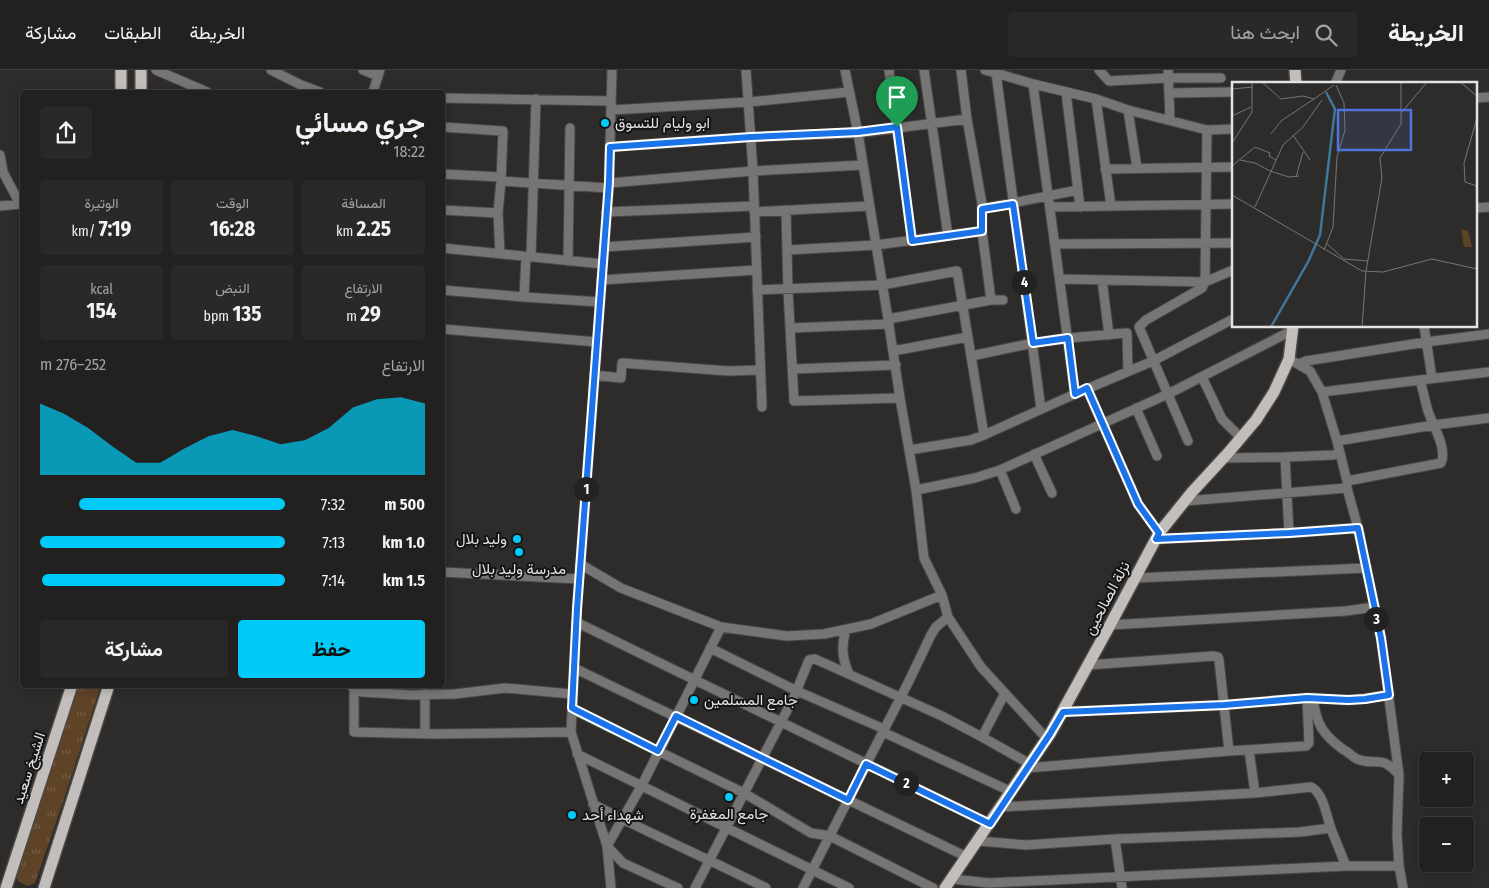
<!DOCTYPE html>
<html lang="ar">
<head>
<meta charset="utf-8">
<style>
  :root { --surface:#222120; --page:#2a2929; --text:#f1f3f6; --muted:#a2a3a5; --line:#3f3e3e; --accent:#00cbf8 }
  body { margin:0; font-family:"Fira Sans Condensed",Vazirmatn,sans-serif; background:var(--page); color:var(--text); direction:rtl; height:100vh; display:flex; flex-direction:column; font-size:19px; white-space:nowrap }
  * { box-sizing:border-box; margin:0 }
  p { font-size:16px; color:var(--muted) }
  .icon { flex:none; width:28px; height:28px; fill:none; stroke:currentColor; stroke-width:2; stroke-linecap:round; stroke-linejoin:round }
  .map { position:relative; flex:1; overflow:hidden; direction:ltr }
  .sheet { position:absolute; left:20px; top:20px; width:425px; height:598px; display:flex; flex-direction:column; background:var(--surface); border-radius:5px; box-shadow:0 2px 8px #0003,0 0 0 1px var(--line); direction:rtl }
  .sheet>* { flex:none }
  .controls { position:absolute; left:1419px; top:682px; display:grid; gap:10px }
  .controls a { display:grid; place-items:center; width:55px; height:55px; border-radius:5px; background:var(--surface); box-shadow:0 2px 8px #0003,0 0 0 1px var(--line); font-size:25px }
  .pin { position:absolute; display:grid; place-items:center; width:42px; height:42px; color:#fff; margin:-51px -21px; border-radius:50% 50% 50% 0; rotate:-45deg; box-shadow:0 0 5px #0007 }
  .pin .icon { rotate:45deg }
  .km { position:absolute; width:25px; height:25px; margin:-12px; border-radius:50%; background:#222; color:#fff; font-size:14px; line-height:25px; text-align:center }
  .round { display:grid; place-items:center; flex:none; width:52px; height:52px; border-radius:5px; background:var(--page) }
  .overview { display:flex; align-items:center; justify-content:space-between; height:85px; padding:0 20px }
  h1 { font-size:28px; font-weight:700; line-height:38px }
  .figures { display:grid; grid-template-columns:repeat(3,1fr); gap:8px; height:85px; padding:5px 20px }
  .figures div { display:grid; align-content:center; border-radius:5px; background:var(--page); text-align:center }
  .figures b { font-size:21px; font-weight:700 }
  .figures small { font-size:14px; font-weight:400 }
  .figures p { font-size:14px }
  .chart { height:140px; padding:10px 20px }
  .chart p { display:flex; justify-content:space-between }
  .chart svg { width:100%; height:90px; margin-top:5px; fill:var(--accent); opacity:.7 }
  .primary-button { display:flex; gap:10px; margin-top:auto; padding:10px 20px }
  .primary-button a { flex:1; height:58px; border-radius:5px; background:var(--accent); color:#111; font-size:20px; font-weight:700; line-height:58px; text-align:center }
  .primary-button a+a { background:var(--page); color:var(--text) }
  ul { padding:0 20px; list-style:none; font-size:16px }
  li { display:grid; grid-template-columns:80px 60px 1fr; align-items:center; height:38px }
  li i { height:12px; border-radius:6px; background:var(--accent) }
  header { display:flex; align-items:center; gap:30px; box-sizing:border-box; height:70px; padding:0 25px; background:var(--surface); border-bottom:1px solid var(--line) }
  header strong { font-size:24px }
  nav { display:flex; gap:28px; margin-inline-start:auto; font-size:18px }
  .search { width:350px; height:45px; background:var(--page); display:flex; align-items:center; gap:12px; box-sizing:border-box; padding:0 18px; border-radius:5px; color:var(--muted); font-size:19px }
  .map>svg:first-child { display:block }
</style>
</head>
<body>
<header>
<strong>الخريطة</strong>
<div class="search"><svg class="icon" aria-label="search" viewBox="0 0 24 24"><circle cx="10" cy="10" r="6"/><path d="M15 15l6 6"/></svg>ابحث هنا</div>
<nav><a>الخريطة</a><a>الطبقات</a><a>مشاركة</a></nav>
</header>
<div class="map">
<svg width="1489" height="818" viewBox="0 0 1489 818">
  <defs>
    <pattern id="grass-tufts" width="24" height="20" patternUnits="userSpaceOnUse" patternTransform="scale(1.25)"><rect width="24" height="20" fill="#5e4327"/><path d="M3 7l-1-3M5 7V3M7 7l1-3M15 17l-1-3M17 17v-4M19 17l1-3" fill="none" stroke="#755e46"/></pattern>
  </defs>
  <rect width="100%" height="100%" fill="#2e2c2a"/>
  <path fill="url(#grass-tufts)" d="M76,615H101L66,723L35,813L27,816L18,811L14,803Z"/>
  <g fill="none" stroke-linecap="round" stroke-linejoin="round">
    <g stroke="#4b4947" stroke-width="11">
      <path id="minor" d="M156,0L207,22
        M271,0L301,15L320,22
        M363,0L378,6
        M612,0L609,113L577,539L571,662L607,776L623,793L678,818
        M746,0L753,101L762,337
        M845,0L858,63L888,249L900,328L916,420L924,488L942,525L948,547L981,597L1047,669
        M889,0L912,171
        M924,0L948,166
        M961,0L967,49L982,134V161L991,230
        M985,0L1033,14L1096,29L1128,40L1207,60L1233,59
        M1099,0L1109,11L1168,8H1221
        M1168,0L1170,49
        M996,3L1041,339
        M1033,14L1075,324
        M1335,14L1341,0
        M373,22L380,0
        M1066,22L1080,137
        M1169,23L1233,22
        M442,28L611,31
        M1475,28L1489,27
        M1096,29L1111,136
        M611,40L749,32L849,22
        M1128,40L1137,98
        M442,57L503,61L501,111L498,143L500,184
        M610,77L751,67L858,63L967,49
        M0,85L3,102L20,134L0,136
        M1105,99L1233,97
        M442,104L501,107
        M501,111L608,118
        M609,113L753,101L863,95
        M1050,137L1233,134
        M1475,138L1489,137
        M982,139L1078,120
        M442,140L498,143
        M786,140L788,220L794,331L900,328
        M606,142L754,136
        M754,142L870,136
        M1055,174L1233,173
        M604,177L756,167
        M442,178L603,194
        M788,180L876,175L982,161
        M531,187L536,29
        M568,191L570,58
        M1060,209L1205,212L1207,60
        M601,210L756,200
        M1102,210L1109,265
        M442,220L524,227L600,232
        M757,220L882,215L957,201L984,365
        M524,227L526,187
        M888,249L991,230H1003
        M1424,256L1432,308
        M791,258L889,254
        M442,259L597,272
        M893,281L968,267
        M971,286L1033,273L1068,268L1127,263L1128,301
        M1289,289L1310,301L1322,322L1337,371L1347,411V418L1358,458L1381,568L1399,705L1397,764L1399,796L1403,818
        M1299,294L1306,291L1426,272L1489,264
        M793,299L896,295
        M594,305L621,308L622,293L728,301L760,300
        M1202,307L1222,349L1241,368
        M1420,310L1489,302
        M1087,319L1138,434L1159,463
        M1322,322L1420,310C1423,320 1425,331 1428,341C1432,354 1448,379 1441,393L1347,411
        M1136,338L1157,386
        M1188,371L1139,257L1146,250L1202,218L1205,212L1233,200
        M1337,371L1434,355L1489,348
        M909,380L971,370L984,365L1075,324L1153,291L1233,249
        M1034,384L1052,423
        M1285,387L1289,463
        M1224,388L1285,387L1333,385L1340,383
        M1000,400L1016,439
        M916,420L975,408L1000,400L1168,324L1293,260
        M1185,431L1347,418
        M1156,469L1289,463L1358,458
        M580,494L621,518L721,557L787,566L824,564L871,554L942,525
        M442,502L579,509
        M1135,508L1366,498
        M576,552L990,754
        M1110,555L1346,541L1374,537
        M846,560C841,576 842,588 849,604
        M710,578L797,621L884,659
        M1088,595L1214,586L1218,587L1219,590L1229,681
        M574,598L967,787
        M350,615L362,622L412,625L455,624L505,618L572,624
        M354,618V662L432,664L571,662
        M425,624V664
        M1310,628C1323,628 1336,630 1349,630C1363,630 1375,626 1389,625
        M1313,628C1316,654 1323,665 1344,680C1348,682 1353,687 1357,689C1377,697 1380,683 1399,705
        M572,639L744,723L811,763L830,766L933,818
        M883,662L1012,722
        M982,667L1030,694
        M1249,680L1255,723
        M577,684L849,818
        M1027,698L1229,681L1306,676L1309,673L1307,628L1224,635L1063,642
        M593,734C650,764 709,789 766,818
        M1001,737L1255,723L1311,717C1323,722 1327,747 1331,759C1336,771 1341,784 1346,796
        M1115,769L1122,818
        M978,771L1026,775L1115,769L1300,762L1331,758
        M952,809L989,813L1346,796H1399
        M611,818L607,776L642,715L721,557
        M695,818L794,627L809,590L815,589L942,646L982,667L1005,623
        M803,818L908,613L931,565L936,557L948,547"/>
    </g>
    <g stroke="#4b4947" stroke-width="14">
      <path id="major" d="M121,0V22
        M141,0V22
        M1295,0L1296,14
        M6,818L72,615
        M44,818L109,615
        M945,818L1050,664L1110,555L1159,463L1192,422L1228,383L1256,350L1274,322L1289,289L1293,256"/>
    </g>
    <use href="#minor" stroke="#767574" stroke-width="9"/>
    <use href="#major" stroke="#c1bebc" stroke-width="11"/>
  </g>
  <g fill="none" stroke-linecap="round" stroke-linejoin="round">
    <g stroke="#fff" stroke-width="10">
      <path id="route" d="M897,57L912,171L982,161V139L1013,134L1033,273L1068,268L1075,324L1087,318L1138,434L1159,463L1156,469L1289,463L1358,458L1381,568L1389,625L1365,629L1348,630L1307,628L1224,635L1063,642L1050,664L990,754L866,694L848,730L676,646L658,681L572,638L577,539L609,112L610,77L751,67L858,62Z"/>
    </g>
    <use href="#route" stroke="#1a73e8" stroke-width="6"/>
  </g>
  <g fill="#00cbf8" stroke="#151414" stroke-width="2">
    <circle cx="605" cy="53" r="5"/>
    <circle cx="517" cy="469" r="5"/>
    <circle cx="519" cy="482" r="5"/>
    <circle cx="694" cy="630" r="5"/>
    <circle cx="729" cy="727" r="5"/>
    <circle cx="572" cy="745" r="5"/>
  </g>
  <g text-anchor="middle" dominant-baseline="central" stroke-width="4" stroke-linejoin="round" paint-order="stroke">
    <g font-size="15" fill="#e4e3e1" stroke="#151414" text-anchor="start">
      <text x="615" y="53">ابو وليام للتسوق</text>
      <text x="507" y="469" text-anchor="end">وليد بلال</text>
      <text x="519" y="499" text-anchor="middle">مدرسة وليد بلال</text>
      <text x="704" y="630">جامع المسلمين</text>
      <text x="729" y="744" text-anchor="middle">جامع المغفرة</text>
      <text x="582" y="745">شهداء أحد</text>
    </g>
    <g font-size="15" fill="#e4e3e1" stroke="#151414">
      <text transform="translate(1107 528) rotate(-62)">نزلة الصالحين</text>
      <text transform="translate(29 698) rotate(-72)">الشيخ سعيد</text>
    </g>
  </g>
  <g transform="translate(1232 12)">
    <rect width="245" height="245" fill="#2e2c2a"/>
    <path d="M229,147L236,149L240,165H232Z" fill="#5e4327"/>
    <path fill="none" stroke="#41779c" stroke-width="2.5" d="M39,245L76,180L88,153L103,27L94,10"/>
    <path fill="none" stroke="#777573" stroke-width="1" d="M30,0L49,17L71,14L82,17L102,3M228,0L245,14M0,7L21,5M169,31L195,0M0,34L19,25M245,36L232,81L233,100L245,104M39,52L49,39L82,17M61,53L78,78M0,61L20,30V0M8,78L23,81L38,89M0,84L23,65L38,71L37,74L44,78M38,89L57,95L67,94M64,95L71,70M0,113L130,189L151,190L200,177L245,187M23,125L51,63L71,45L90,18M94,161L112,177L135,179M92,168L101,145L105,75L113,48L112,21L104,3M130,245L134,189L150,96L148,76L169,42V0"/>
    <path fill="#4f73da" fill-opacity="0.15" stroke="#4f73da" stroke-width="2.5" d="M106,28H179V68H106Z"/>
    <rect width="245" height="245" fill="none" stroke="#e4e3e1" stroke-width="2.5"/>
  </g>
</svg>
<div class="controls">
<a>+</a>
<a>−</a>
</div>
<div class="pin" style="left:897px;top:57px;background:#1e9e55"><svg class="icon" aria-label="arrive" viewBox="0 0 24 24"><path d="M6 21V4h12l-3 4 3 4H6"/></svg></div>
<b class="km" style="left:586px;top:419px">1</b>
<b class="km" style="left:906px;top:713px">2</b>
<b class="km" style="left:1376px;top:549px">3</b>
<b class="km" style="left:1024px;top:212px">4</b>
<section class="sheet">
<div class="overview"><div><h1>جري مسائي</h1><p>18:22</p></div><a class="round"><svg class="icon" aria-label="share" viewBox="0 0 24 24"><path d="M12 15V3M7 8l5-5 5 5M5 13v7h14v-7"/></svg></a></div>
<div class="figures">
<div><p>المسافة</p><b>2.25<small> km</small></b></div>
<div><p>الوقت</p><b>16:28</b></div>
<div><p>الوتيرة</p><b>7:19<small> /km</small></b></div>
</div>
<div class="figures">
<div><p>الارتفاع</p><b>29<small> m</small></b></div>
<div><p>النبض</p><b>135<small> bpm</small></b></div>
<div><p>kcal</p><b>154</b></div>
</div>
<div class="chart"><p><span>الارتفاع</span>252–276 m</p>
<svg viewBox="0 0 160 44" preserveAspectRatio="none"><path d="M0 44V9L10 14L20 21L30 30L40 38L50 38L60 31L70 25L80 22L90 25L100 29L110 27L120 21L130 11L140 7L150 6L160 9V44z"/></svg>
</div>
<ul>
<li><b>500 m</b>7:32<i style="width:84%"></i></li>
<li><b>1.0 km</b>7:13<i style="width:100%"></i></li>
<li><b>1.5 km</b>7:14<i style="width:99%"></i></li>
</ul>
<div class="primary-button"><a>حفظ</a><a>مشاركة</a></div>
</section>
</div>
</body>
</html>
